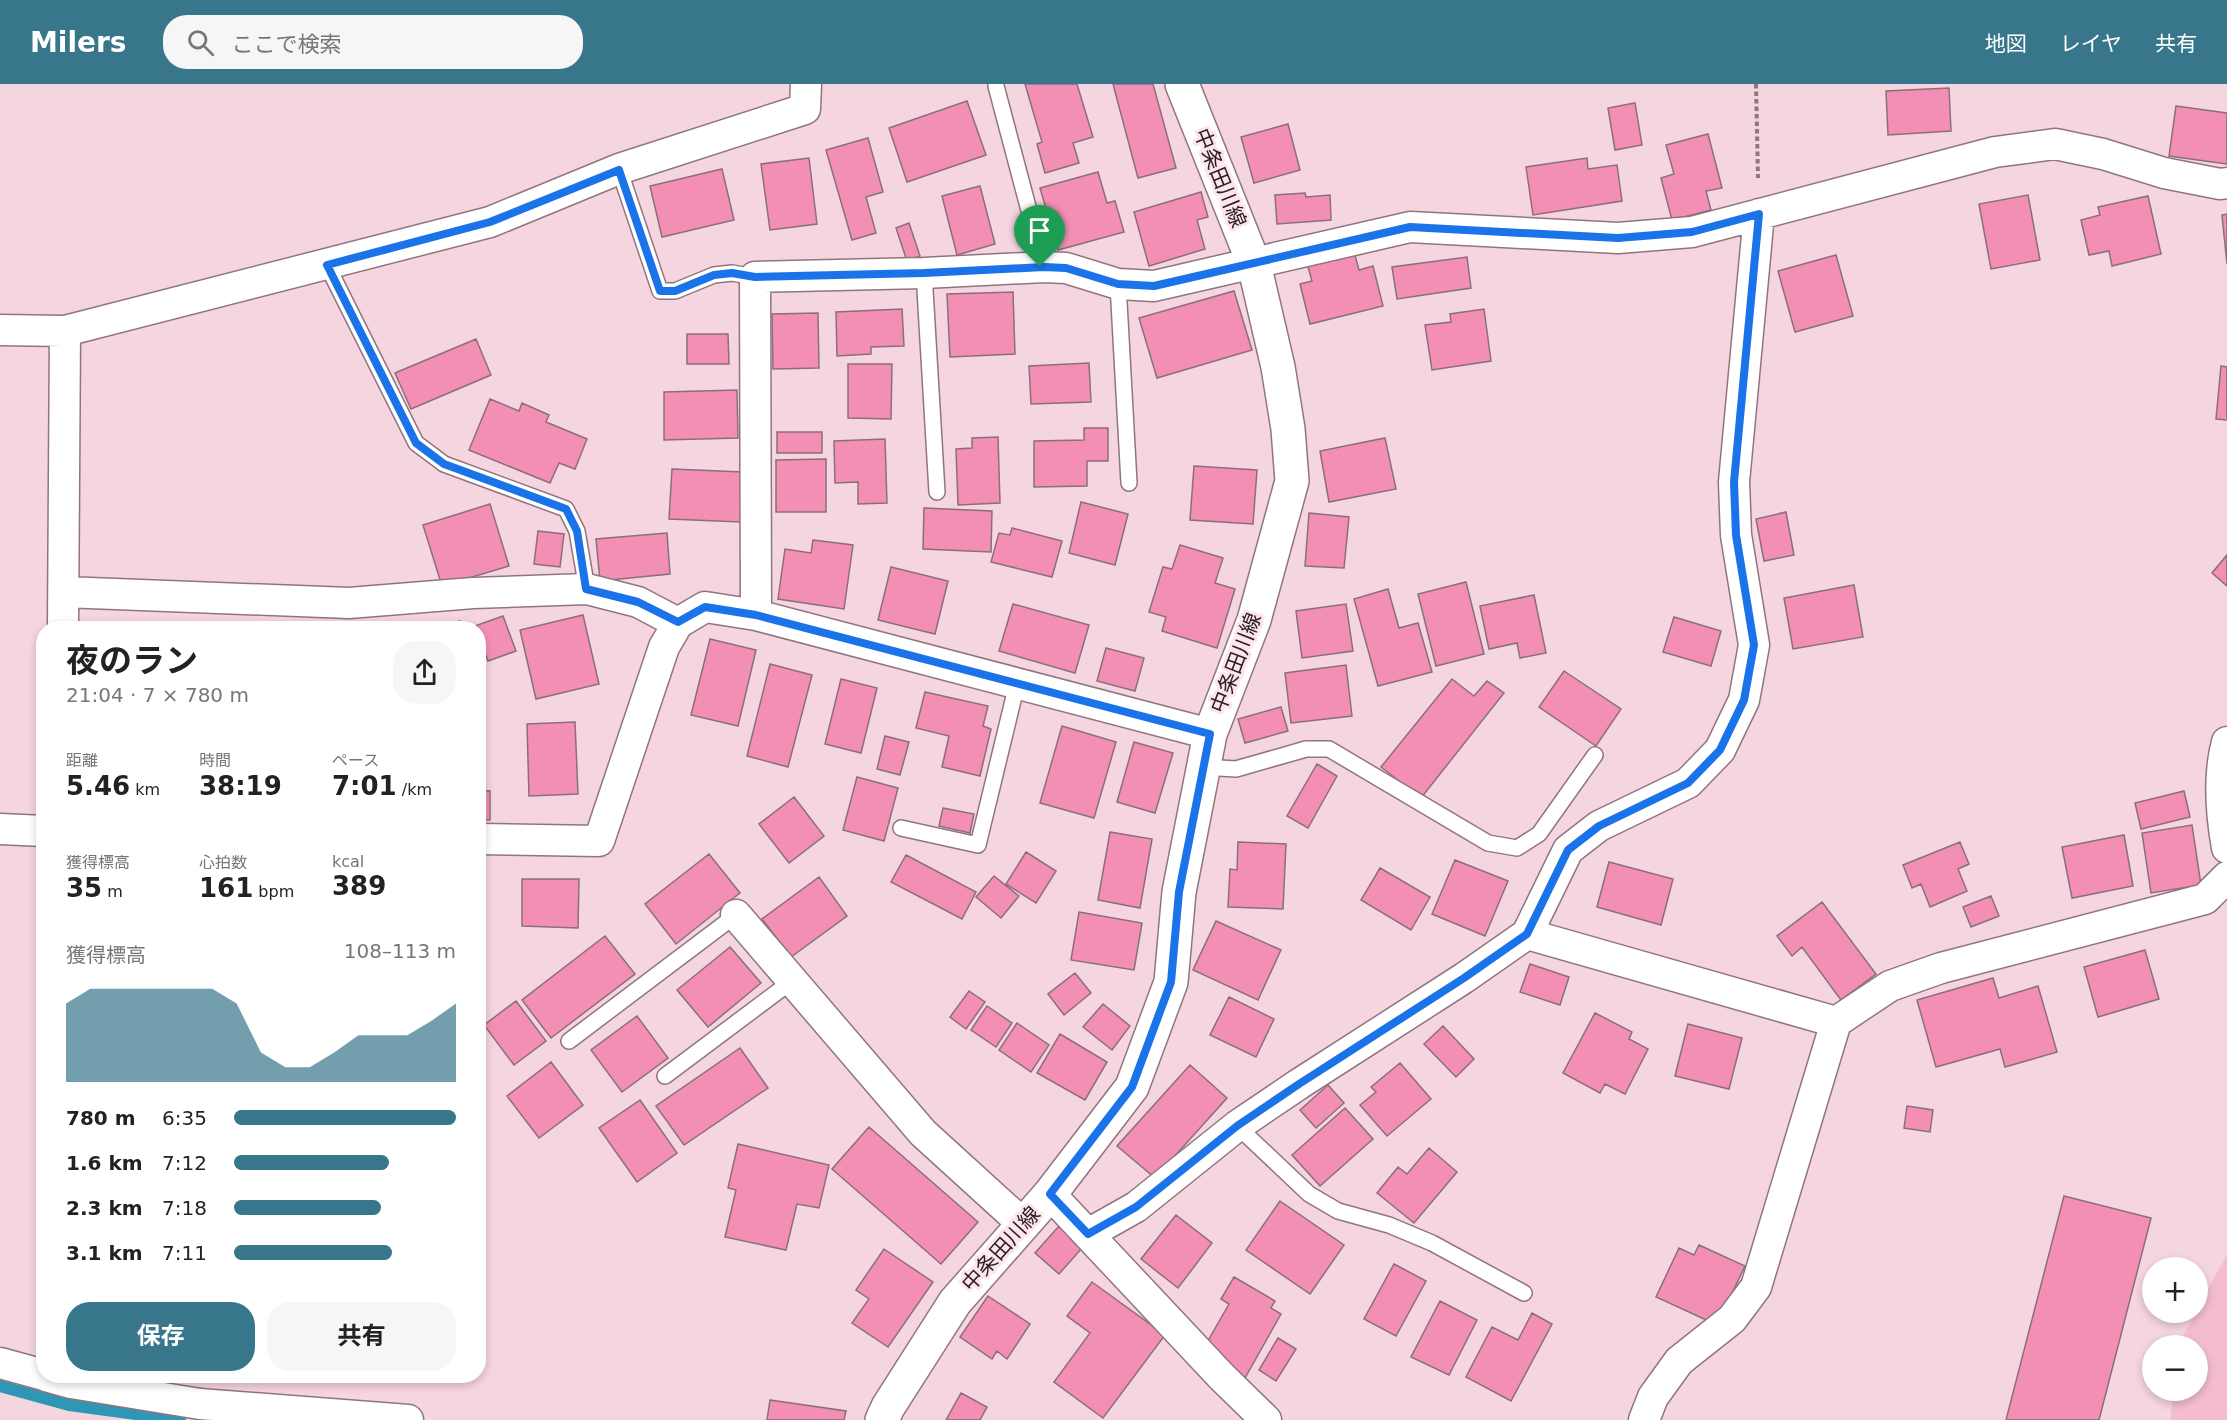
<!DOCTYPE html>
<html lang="ja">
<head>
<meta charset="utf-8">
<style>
  :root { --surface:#fff; --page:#f6f6f6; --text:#222; --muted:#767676; --accent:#37768b }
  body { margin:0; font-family:"DejaVu Sans","Noto Sans JP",sans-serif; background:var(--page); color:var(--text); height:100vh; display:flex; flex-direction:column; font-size:22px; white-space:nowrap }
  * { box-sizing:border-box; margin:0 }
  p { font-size:20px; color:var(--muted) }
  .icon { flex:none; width:33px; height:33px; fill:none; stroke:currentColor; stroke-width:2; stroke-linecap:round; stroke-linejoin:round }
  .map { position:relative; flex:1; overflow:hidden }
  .drawer { position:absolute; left:36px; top:537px; width:450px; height:762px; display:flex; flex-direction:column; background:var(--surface); border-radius:24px; box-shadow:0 3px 9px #0003 }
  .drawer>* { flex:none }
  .controls { position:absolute; left:2142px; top:1173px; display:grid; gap:12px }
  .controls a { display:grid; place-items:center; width:66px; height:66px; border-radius:50%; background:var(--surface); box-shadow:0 3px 9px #0003; font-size:30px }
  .pin { position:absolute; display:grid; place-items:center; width:51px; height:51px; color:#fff; margin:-62px -26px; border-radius:50% 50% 50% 0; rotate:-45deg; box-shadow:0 0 6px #0007 }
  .pin .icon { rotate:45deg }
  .round { display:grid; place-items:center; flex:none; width:63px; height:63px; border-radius:24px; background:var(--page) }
  .summary { display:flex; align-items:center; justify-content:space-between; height:102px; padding:0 30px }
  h1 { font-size:33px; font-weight:700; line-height:45px }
  .figures { display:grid; grid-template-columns:repeat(3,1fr); gap:9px; height:102px; padding:6px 30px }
  .figures div { display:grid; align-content:center }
  .figures b { font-size:26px; font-weight:700 }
  .figures small { font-size:16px; font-weight:400 }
  .figures p { font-size:16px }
  .chart { height:168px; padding:12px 30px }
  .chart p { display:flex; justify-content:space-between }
  .chart svg { width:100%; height:108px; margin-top:6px; fill:var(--accent); opacity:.7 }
  .primary-button { display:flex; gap:12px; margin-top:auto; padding:12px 30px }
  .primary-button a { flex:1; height:69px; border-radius:24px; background:var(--accent); color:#fff; font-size:24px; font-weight:700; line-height:69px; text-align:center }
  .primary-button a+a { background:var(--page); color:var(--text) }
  ul { padding:0 30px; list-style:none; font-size:20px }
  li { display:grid; grid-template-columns:96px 72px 1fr; align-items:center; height:45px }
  li i { height:15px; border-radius:8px; background:var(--accent) }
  header { display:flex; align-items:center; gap:36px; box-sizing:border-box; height:84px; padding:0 30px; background:var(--accent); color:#fff }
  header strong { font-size:28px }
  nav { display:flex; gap:33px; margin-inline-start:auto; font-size:21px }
  .search { width:420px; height:54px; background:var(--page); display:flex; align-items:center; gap:15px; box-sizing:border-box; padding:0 21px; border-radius:24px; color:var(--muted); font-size:22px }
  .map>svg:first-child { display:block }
</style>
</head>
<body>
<header>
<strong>Milers</strong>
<div class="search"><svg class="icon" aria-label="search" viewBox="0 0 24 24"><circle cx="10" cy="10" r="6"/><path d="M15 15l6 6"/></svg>ここで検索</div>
<nav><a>地図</a><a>レイヤ</a><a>共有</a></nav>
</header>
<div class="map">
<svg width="2227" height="1336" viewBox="0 0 2227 1336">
  <rect width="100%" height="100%" fill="#f5d5df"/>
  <path fill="#f4bdcf" d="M2227,1170V1336H2170L2174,1307L2198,1306V1262L2181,1261V1256Z"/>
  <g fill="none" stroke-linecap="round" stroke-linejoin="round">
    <path stroke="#2d97b5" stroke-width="12" d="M0,1302L69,1321L180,1336"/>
  </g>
  <path fill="#f38fb5" stroke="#8b6f78" stroke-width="1.5" d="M1025,0H1077L1093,53L1073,59L1079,79L1045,89L1037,60L1042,58Z
    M1113,0H1153L1176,84L1138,94Z
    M1949,4L1951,47L1888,51L1886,7Z
    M967,17L986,71L907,98L889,44Z
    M1635,19L1642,61L1615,66L1608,24Z
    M2176,22L2227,29V80L2169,72Z
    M1288,40L1300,86L1254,99L1241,53Z
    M1708,50L1722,104L1706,107L1711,126L1672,136L1661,94L1674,90L1666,61Z
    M868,54L883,108L866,113L876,149L852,156L826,66Z
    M809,74L817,140L770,146L761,80Z
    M1587,74L1588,85L1617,81L1622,117L1533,131L1526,83Z
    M722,85L734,136L662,153L650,102Z
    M1098,88L1107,119L1115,117L1124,148L1058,166L1040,104Z
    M980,102L995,160L957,171L942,112Z
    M1201,108L1208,133L1197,136L1205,165L1149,182L1134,128Z
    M1305,109L1306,113L1330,111L1331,136L1277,140L1275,111Z
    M2028,111L2040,176L1991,185L1979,120Z
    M2148,112L2161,170L2112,182L2109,167L2089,171L2081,136L2100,131L2098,123Z
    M2227,130V180L2222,131Z
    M909,139L920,172L907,177L896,144Z
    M1354,168L1359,186L1373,182L1383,222L1310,240L1300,200L1312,197L1307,179Z
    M1836,171L1853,232L1795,248L1778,187Z
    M1467,173L1471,204L1397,215L1392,183Z
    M1234,207L1252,266L1157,294L1139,234Z
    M1013,208L1015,270L950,273L947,210Z
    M902,225L904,262L871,263V270L837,272L836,228Z
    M1484,225L1491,277L1432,286L1425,241L1451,238L1450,230Z
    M818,229L819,284L773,285L772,230Z
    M687,250H728L729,280H687Z
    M476,255L491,291L411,325L395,289Z
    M1089,279L1091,318L1031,320L1029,282Z
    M848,280H892L891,335L848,334Z
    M2221,282L2227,283V336L2216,335Z
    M737,306L738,354L664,356V308Z
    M490,315L519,327L522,319L549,331L546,338L587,355L575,385L559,379L550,399L469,366Z
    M1084,344H1108V377H1087V402L1034,403V357L1084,356Z
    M777,348H822V369H777Z
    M998,353L1000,419L958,421L956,365L972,364V354Z
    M1385,354L1396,405L1329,418L1320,367Z
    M885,355L887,419L858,420V398L835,399L834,357Z
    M826,375V428H776V376Z
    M1194,382L1257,386L1253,440L1190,436Z
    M672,385L743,388L741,438L669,435Z
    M1081,418L1128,430L1115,481L1069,469Z
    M490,420L509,482L442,502L423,441Z
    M924,424L992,427L991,468L923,465Z
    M1786,428L1794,471L1764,477L1756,435Z
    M1309,429L1349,433L1344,484L1305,482Z
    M1012,444L1062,457L1052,493L991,478L999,449L1010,451Z
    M538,447L564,450L560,483L534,480Z
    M667,449L670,490L600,497L596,455Z
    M813,456L853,461L844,525L778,515L785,465L811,469Z
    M1180,461L1223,474L1215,499L1235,505L1217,564L1162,547L1166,533L1149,528L1163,483L1172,485Z
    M2227,471V502L2212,489Z
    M891,483L948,497L935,550L878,536Z
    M1466,498L1484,570L1436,582L1418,510Z
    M1854,501L1863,553L1793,565L1784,514Z
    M1388,505L1399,544L1418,539L1432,588L1378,602L1354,515Z
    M1534,511L1546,569L1520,574L1517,559L1489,565L1480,522Z
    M1013,520L1089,541L1075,589L999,567Z
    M1346,520L1353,567L1302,574L1296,527Z
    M583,531L599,600L536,615L520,546Z
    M503,532L516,567L488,577L478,551V544L475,542Z
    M1674,533L1721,547L1711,582L1663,568Z
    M460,537L462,544H436Z
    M710,555L756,566L738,642L691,631Z
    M1106,564L1144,574L1135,607L1097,597Z
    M770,580L812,591L788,683L747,672Z
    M1346,581L1352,632L1291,639L1285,589Z
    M1564,587L1621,625L1596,662L1539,623Z
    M841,595L877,604L861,669L825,660Z
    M1452,595L1474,612L1487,597L1504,609L1421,714L1381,683Z
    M925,608L988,622L983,642L991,645L980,692L942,683L949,652L916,644Z
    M1281,623L1288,647L1245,659L1238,635Z
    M575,638L578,710L529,712L527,640Z
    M1062,642L1116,658L1094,734L1040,719Z
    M478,648H483L481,702H478Z
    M885,652L909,658L900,691L877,685Z
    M1134,658L1173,669L1155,729L1117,718Z
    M1317,680L1337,692L1308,744L1287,732Z
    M857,693L898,704L884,757L843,746Z
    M478,706L490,707V736H478Z
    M2184,707L2190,733L2141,745L2135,719Z
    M794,713L824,752L789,779L759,740Z
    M943,724L974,730L970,749L939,742Z
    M2192,741L2201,801L2151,809L2142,749Z
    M1110,748L1152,755L1140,824L1098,816Z
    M2124,751L2133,802L2072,814L2062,763Z
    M1238,758L1286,760L1283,825L1228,823L1230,785L1237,786Z
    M1960,758L1969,780L1958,785L1967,807L1930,823L1921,800L1912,804L1903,781Z
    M1026,768L1056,787L1036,819L1006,800Z
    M709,770L740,809L676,860L645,820Z
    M906,771L976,808L962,835L891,798Z
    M1455,776L1508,797L1485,852L1432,830Z
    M1609,778L1673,795L1661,841L1597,823Z
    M1380,784L1430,813L1411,846L1361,816Z
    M994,792L1019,812L1001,834L976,813Z
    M819,793L847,832L791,873L762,835Z
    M522,795H579L578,844L522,842Z
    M1991,812L1999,832L1971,843L1963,823Z
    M1822,818L1876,890L1841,916L1802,863L1792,872L1777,852Z
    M1079,828L1142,839L1134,886L1071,876Z
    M1216,837L1281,866L1258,916L1193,886Z
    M605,852L635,890L551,954L522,916Z
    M730,863L761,899L708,943L677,906Z
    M2145,866L2159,915L2098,933L2084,883Z
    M1530,880L1569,893L1560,921L1520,908Z
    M1075,889L1091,909L1064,931L1048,910Z
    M1993,894L1999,914L2038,902L2057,968L2005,983L2000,965L1936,983L1917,916Z
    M969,907L985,918L966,945L950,933Z
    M1229,913L1274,935L1256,973L1210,951Z
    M516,917L546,957L514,981L484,941Z
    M1103,920L1130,942L1112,966L1083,943Z
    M987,922L1012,939L996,963L971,946Z
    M1595,929L1632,948L1629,955L1648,965L1625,1010L1605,1000L1600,1009L1563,989Z
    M637,932L668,974L622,1008L591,966Z
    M1017,939L1049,961L1031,988L999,966Z
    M1688,940L1742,954L1729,1005L1675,992Z
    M1443,942L1474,975L1456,993L1424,960Z
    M1060,950L1107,978L1085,1016L1037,989Z
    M740,964L768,1004L684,1061L656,1022Z
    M551,978L583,1021L539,1054L507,1012Z
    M1400,979L1431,1015L1387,1052L1360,1021L1376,1008L1371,1003Z
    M1190,981L1227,1014L1155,1094L1117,1062Z
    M1328,1001L1344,1019L1316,1044L1300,1026Z
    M640,1016L677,1069L637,1098L599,1044Z
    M1907,1022L1933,1026L1930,1048L1904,1044Z
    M1345,1024L1373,1055L1320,1102L1292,1071Z
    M869,1043L978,1138L941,1180L832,1085Z
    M738,1060L829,1081L819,1124L797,1120L786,1166L725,1153L736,1106L728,1104Z
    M1429,1064L1457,1088L1414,1139L1377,1109L1398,1083L1407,1090Z
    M2064,1112L2151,1134L2099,1336H2006Z
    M1280,1117L1344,1161L1310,1210L1246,1166Z
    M1176,1131L1212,1159L1178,1204L1141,1175Z
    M1059,1142L1082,1164L1059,1190L1035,1169Z
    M1699,1161L1745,1182L1717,1241L1656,1213L1679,1164L1694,1171Z
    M884,1165L933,1198L888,1263L852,1239L869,1215L856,1206Z
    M1394,1180L1426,1197L1396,1252L1364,1235Z
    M1234,1193L1275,1217L1271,1224L1281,1230L1245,1294L1201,1269L1229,1220L1221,1215Z
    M1092,1198L1165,1251L1103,1334L1054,1298L1090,1249L1067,1232Z
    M988,1212L1030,1240L1007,1275L997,1267L992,1275L960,1253Z
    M1440,1217L1477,1236L1449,1291L1411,1273Z
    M1532,1229L1552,1240L1511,1317L1466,1293L1492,1243L1518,1256Z
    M1278,1254L1296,1265L1276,1297L1259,1286Z
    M961,1309L987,1323L980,1336H946Z
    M770,1316L846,1327L844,1336H767Z"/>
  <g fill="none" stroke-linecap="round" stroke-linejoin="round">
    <g stroke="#91757e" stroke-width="18">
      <path id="lane" d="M996,2L1044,183
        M619,85L660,207H675L714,191L732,189L755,193
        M327,181L416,359L444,380L566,425L577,447L587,505
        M924,189L937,408
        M1118,200L1129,399
        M1202,683L1236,685L1306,665H1329L1488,759L1517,764L1539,750L1595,671
        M901,744L978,761L1017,600
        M569,957L736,831
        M665,992L792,897
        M1237,1042L1309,1110L1338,1127L1389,1141L1432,1159L1524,1209"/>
    </g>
    <g stroke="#91757e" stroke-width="33">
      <path id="street" d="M0,246L65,247L490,138L619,85L805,25L806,0
        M64,508L349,519L473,509L587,505L638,518L678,539
        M756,531L755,193L924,189L1044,183L1066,184L1118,200L1154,202L1410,143L1618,154L1692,148L1995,68L2055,60L2103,70L2164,89L2220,100L2227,99
        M63,544L65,247
        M2227,658C2218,691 2221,730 2227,764
        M0,745L44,747
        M478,755L599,757L664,563L678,539L705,523L756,531L1210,650
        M736,831L923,1049L1023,1140
        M1527,850L1836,938
        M1050,1110L1221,1292L1266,1336
        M1088,1150L1136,1123L1237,1042L1299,1000L1464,894L1527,850L1568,766L1599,742L1688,699L1720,666L1744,616L1754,561L1736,451L1734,398L1759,130
        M0,1279L44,1291
        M46,1292L71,1299L200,1320L408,1336
        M1644,1336L1653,1313L1679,1277L1732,1235L1756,1203L1836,938L1890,902L1941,884L2205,815L2227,793"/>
    </g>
    <g stroke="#91757e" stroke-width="36">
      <path id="secondary" d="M882,1336L888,1323L955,1218L1050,1110L1132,1003L1171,898L1179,808L1210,650L1254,536L1292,397L1288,345L1278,283L1254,180L1182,0"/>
    </g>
    <path stroke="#8d777e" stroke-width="4" stroke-dasharray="4.5 3" stroke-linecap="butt" d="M1756,0L1758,94"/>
    <use href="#lane" stroke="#fff" stroke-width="15"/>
    <use href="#street" stroke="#fff" stroke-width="30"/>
    <use href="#secondary" stroke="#fff" stroke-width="33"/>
  </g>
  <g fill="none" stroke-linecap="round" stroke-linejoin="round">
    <g stroke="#fff" stroke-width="12">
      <path id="route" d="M619,86L660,207H675L714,191L732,189L755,193L924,189L1044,183L1066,184L1118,200L1154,202L1410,143L1618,154L1692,148L1759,130L1734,398L1736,451L1754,561L1744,616L1720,666L1688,699L1599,742L1568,766L1527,850L1464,894L1299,1000L1237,1042L1136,1123L1088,1150L1050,1110L1132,1003L1171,898L1179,808L1210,650L756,531L705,523L678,538L638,518L586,505L577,447L566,425L444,380L416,359L327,181L490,138Z"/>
    </g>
    <use href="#route" stroke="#1a73e8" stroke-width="8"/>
  </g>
  <g text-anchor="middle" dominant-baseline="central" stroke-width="6" stroke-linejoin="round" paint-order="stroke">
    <g font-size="21" fill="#291e21" stroke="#fee4ec">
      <text transform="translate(1220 94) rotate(68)">中条田川線</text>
      <text transform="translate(1236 579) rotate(-69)">中条田川線</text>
      <text transform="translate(1001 1165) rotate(-48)">中条田川線</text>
    </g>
  </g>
</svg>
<div class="controls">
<a>+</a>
<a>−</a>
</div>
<div class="pin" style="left:1040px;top:183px;background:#1e9e55"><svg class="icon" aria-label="arrive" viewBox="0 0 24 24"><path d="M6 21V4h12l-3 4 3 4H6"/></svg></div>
<section class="drawer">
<div class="summary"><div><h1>夜のラン</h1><p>21:04 · 7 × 780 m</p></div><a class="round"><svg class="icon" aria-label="share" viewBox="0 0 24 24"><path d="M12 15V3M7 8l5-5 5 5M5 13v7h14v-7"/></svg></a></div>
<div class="figures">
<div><p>距離</p><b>5.46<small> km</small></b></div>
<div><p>時間</p><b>38:19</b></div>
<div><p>ペース</p><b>7:01<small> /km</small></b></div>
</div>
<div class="figures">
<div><p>獲得標高</p><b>35<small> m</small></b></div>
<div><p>心拍数</p><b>161<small> bpm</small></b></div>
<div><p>kcal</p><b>389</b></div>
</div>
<div class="chart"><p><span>獲得標高</span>108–113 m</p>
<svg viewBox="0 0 160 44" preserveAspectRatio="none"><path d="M0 44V12L10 6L20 6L30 6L40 6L50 6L60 6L70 12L80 32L90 38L100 38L110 32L120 25L130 25L140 25L150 19L160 12V44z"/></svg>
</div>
<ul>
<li><b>780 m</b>6:35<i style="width:100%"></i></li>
<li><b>1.6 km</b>7:12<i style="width:70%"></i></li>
<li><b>2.3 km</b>7:18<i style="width:66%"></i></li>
<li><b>3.1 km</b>7:11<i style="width:71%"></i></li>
</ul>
<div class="primary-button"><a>保存</a><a>共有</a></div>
</section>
</div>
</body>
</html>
